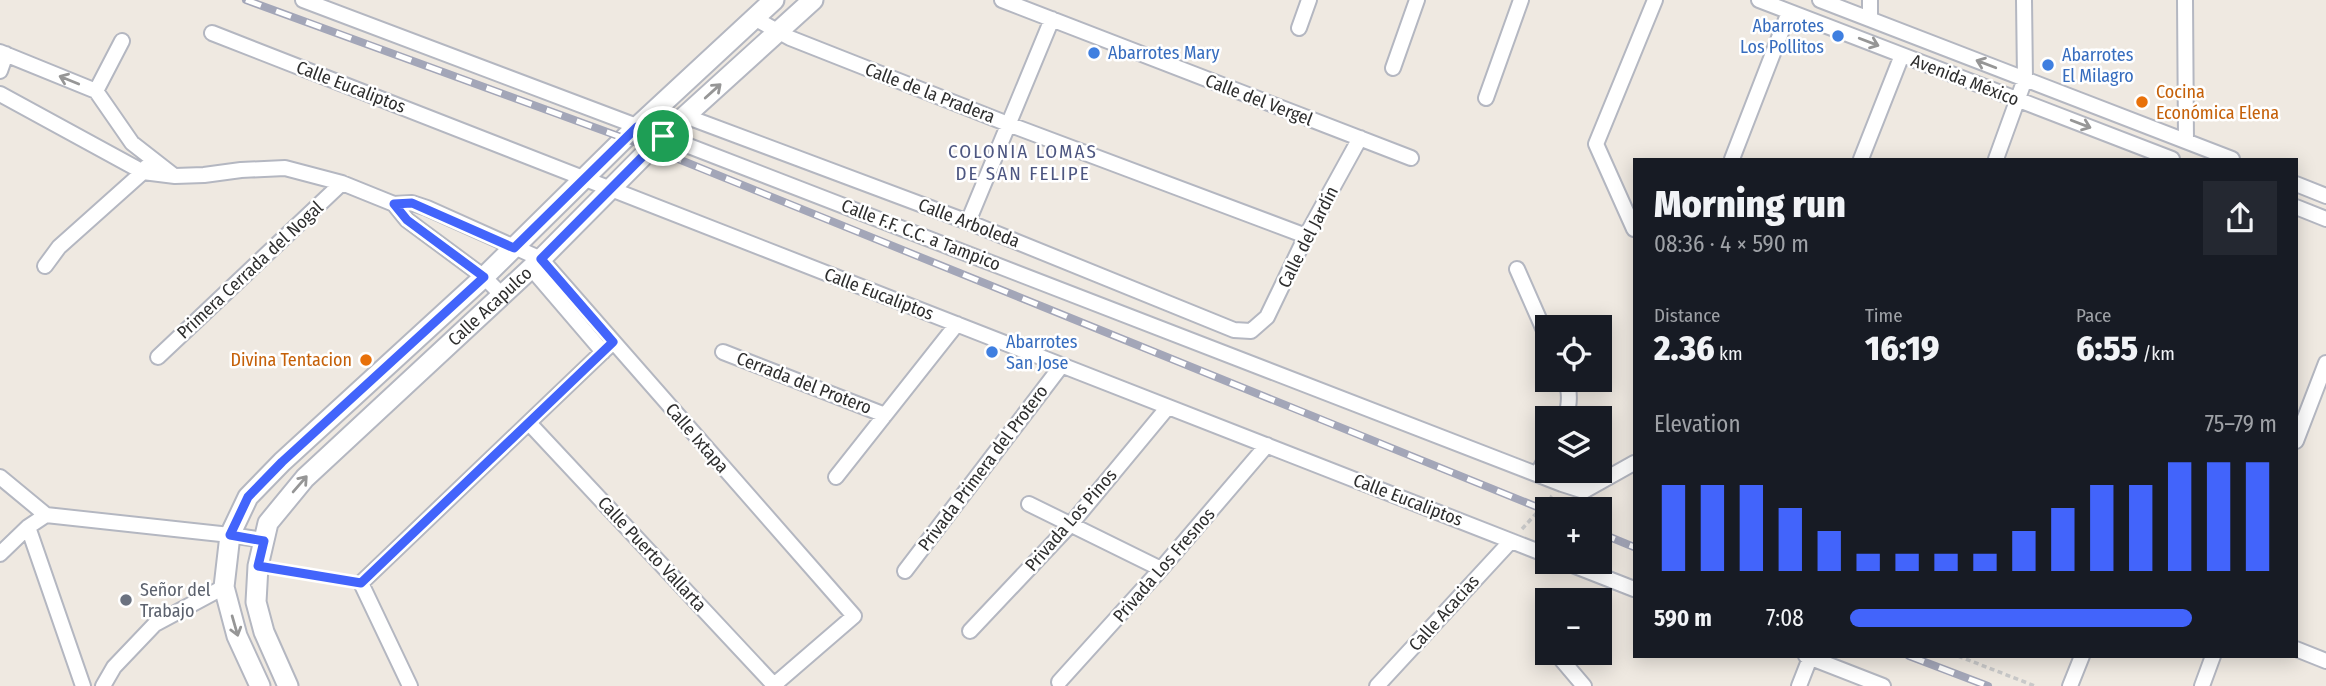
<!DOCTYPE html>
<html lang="en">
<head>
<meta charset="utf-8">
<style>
  :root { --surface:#171b24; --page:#242831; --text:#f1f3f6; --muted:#9ea1a6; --accent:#4264fb }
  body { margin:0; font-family:"Fira Sans Condensed",sans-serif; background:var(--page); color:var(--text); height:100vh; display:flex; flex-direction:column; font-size:26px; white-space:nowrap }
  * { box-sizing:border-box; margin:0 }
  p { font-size:23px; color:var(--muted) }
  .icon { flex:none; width:38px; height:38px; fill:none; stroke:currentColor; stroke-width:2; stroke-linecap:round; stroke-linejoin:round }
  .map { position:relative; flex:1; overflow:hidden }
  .sheet { position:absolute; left:1633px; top:158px; width:665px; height:500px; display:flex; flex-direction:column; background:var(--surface); border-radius:0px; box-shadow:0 4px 18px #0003 }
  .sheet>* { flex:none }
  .fabs { position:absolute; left:1535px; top:315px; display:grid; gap:14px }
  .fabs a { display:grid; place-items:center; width:77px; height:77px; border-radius:0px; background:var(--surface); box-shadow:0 4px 18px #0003; font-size:35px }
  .pin { position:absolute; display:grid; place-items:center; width:60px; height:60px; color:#fff; margin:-30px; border:4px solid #fff; border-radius:50%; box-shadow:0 2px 7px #0007 }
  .round { display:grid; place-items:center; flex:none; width:74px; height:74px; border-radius:0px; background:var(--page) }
  .headline { display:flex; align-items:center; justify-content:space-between; height:119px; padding:0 21px }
  h1 { font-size:38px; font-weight:800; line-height:52px }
  .figures { display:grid; grid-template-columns:repeat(3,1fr); gap:10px; height:119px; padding:7px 21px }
  .figures div { display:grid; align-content:center }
  .figures b { font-size:35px; font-weight:800 }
  .figures small { font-size:19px; font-weight:400 }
  .figures p { font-size:19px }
  .chart { height:196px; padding:14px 21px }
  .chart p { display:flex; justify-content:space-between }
  .chart svg { width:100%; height:126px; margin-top:7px; stroke:var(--accent); stroke-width:6 }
  ul { padding:0 21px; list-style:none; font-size:23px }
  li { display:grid; grid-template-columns:112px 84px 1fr; align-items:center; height:52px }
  li i { height:18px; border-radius:9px; background:var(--accent) }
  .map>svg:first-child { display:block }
</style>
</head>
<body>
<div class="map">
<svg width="2326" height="686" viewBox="0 0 2326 686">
  <rect width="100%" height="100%" fill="#efe9e1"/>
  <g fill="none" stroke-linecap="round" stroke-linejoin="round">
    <g stroke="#b4b7c1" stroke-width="18">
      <path id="street" d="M303,0L663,136L1562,484L1584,491L1634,463
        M1002,0L1411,158
        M1759,0L2172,159
        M1820,0L2232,159
        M1870,0V19
        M2185,0L2186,141
        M754,18L790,38L1008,124L1306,236
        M1299,28L1309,0
        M212,33L1547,555
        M0,52L96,91L132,143L173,175
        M1393,68L1417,0
        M0,71L6,54
        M96,91L122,41
        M0,94L143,172L175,176L204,175L241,170L285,168L342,183L394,204L412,203L427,208L541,259L854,616L774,685L529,423
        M1486,98L1521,0
        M685,116L968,222L1234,330L1251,331L1267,317L1306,236L1360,138
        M1732,159L1789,12
        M1861,159L1902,55
        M1996,159L2025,79L2024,0
        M2296,184L2326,196
        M394,204L407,220L484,277L502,295
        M2296,207L2326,219
        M968,222L1052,19
        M1634,229L1596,144L1655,0
        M45,266L59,247L143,172L146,167
        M531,268L603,352
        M1517,269L1547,337
        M723,352L885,415
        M158,357L342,183
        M1565,380C1571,392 1569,405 1566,418
        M2296,441L2326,363
        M1538,473L1547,456
        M0,477L46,515
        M836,477L957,324
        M1029,504L1161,569
        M28,527L83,686
        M0,554L28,527L46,515L230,535L264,540
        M1565,562L1634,589
        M905,571L1062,365
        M970,631L1071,524L1168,407
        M2296,649L2326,661
        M1806,656L1883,686
        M1561,659L1584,686
        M1059,682L1161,569L1267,445
        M103,686L114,667L155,624L224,587
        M410,686L361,583L613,342
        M1377,686L1511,541
        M1799,686L1810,658
        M2070,686L2082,656
        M2202,686L2213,656"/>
    </g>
    <g stroke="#b4b7c1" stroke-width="23">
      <g id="secondary">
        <path d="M260,686L237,636L224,587L230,535L248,497L282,462L484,277L624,139L774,0"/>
        <path id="s1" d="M288,686L264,632L256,602L258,566L268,523L305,478L541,259L663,136L813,0"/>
      </g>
    </g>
    <path stroke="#c9c9c9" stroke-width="3.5" stroke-dasharray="5 3.5" stroke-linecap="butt" d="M1522,529L1552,496
      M277,569L348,582
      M1958,656L2035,686"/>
    <use href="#street" stroke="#fff" stroke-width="14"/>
    <use href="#secondary" stroke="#fff" stroke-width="19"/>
    <g stroke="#a3a6b8" stroke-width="8">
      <path id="rail" d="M246,0L651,148L1547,511
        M1600,533L1634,547
        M1909,656L1988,686"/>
    </g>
    <use href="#rail" stroke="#fff" stroke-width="5" stroke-dasharray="16" stroke-linecap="butt"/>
  </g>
  <defs><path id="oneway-shaft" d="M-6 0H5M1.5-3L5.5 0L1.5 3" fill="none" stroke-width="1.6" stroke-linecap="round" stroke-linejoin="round" transform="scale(1.75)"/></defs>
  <g stroke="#969696">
    <use href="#oneway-shaft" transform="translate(1869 42) rotate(21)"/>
    <use href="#oneway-shaft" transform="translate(1986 64) rotate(-159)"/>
    <use href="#oneway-shaft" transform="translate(69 80) rotate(-158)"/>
    <use href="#oneway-shaft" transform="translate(713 91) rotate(-42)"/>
    <use href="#oneway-shaft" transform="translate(2081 124) rotate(21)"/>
    <use href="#oneway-shaft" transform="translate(300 484) rotate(-49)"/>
    <use href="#oneway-shaft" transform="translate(235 626) rotate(74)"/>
  </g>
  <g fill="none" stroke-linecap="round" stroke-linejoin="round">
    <g stroke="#fff" stroke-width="14">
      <path id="route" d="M637,127L663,136L541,259L613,342L361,583L258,566L264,541L230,535L248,497L282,462L484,277L407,220L394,204L412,203L514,248Z"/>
    </g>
    <use href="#route" stroke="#4264fb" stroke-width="9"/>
  </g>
  <g fill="#3f7fe0" stroke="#fff" stroke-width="2.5">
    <circle cx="1838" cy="36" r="7"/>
    <circle cx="1094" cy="53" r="7"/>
    <circle cx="2048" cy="65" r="7"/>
    <circle cx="992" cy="352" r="7"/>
  </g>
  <g fill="#e8710a" stroke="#fff" stroke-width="2.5">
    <circle cx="2142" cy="102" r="7"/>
    <circle cx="366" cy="360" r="7"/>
  </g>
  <circle fill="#6b7280" stroke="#fff" stroke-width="2.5" cx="126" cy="600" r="7"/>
  <g text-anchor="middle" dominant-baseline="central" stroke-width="5" stroke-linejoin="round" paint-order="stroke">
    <g font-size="18" fill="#366cbe" stroke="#fff" text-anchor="start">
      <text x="1824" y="26" text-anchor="end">Abarrotes<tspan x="1824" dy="21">Los Pollitos</tspan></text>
      <text x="1108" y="53">Abarrotes Mary</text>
      <text x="2062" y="55">Abarrotes<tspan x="2062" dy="21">El Milagro</tspan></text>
      <text x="1006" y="342">Abarrotes<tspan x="1006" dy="21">San Jose</tspan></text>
    </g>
    <g font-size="18" fill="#2e2e2e" stroke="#fff">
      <text transform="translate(1965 80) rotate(21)">Avenida México</text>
      <text transform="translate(351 87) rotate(21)">Calle Eucaliptos</text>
      <text transform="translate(930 93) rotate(21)">Calle de la Pradera</text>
      <text transform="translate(1259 100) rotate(21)">Calle del Vergel</text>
      <text transform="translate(969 223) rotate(21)">Calle Arboleda</text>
      <text transform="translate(921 235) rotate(21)">Calle F.F. C.C. a Tampico</text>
      <text transform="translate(1308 237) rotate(-63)">Calle del Jardín</text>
      <text transform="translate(250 270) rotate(-43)">Primera Cerrada del Nogal</text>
      <text transform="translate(879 294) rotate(21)">Calle Eucaliptos</text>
      <text stroke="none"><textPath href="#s1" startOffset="481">Calle Acapulco</textPath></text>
      <text transform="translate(804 383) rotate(21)">Cerrada del Protero</text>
      <text transform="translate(697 438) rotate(49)">Calle Ixtapa</text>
      <text transform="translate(983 468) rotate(-53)">Privada Primera del Protero</text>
      <text transform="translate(1408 500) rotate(21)">Calle Eucaliptos</text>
      <text transform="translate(1071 520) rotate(-49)">Privada Los Pinos</text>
      <text transform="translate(652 554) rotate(47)">Calle Puerto Vallarta</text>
      <text transform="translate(1164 565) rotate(-49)">Privada Los Fresnos</text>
      <text transform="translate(1444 613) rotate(-48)">Calle Acacias</text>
    </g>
    <g font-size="18" fill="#c56008" stroke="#fff" text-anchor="start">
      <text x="2156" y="92">Cocina<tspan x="2156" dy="21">Económica Elena</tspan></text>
      <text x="352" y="360" text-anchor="end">Divina Tentacion</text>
    </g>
    <g font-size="18" fill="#5b616d" stroke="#fff" text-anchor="start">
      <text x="140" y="590">Señor del<tspan x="140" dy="21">Trabajo</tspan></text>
    </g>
    <g font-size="19" letter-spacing="2" fill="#4d5680" stroke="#fff">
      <text x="1023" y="151">COLONIA LOMAS<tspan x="1023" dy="22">DE SAN FELIPE</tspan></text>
    </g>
  </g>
</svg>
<div class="fabs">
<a><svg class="icon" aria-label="locate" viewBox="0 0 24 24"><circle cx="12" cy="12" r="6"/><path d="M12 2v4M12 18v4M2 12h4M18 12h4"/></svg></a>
<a><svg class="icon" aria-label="layers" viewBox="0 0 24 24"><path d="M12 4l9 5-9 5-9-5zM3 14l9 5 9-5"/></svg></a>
<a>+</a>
<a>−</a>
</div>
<div class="pin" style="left:663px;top:136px;background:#1e9e55"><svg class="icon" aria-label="arrive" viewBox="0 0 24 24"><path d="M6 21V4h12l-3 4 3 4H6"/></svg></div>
<section class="sheet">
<div class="headline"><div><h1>Morning run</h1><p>08:36 · 4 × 590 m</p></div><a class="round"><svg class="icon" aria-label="share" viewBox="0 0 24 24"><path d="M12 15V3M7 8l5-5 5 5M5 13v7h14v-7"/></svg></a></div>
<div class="figures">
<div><p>Distance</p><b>2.36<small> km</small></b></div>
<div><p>Time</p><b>16:19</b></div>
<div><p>Pace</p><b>6:55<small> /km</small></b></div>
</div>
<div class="chart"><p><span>Elevation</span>75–79 m</p>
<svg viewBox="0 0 160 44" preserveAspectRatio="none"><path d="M5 44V14M15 44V14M25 44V14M35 44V22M45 44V30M55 44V38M65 44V38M75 44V38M85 44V38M95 44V30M105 44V22M115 44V14M125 44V14M135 44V6M145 44V6M155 44V6"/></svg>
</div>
<ul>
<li><b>590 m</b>7:08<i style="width:80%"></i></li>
</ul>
</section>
</div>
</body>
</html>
